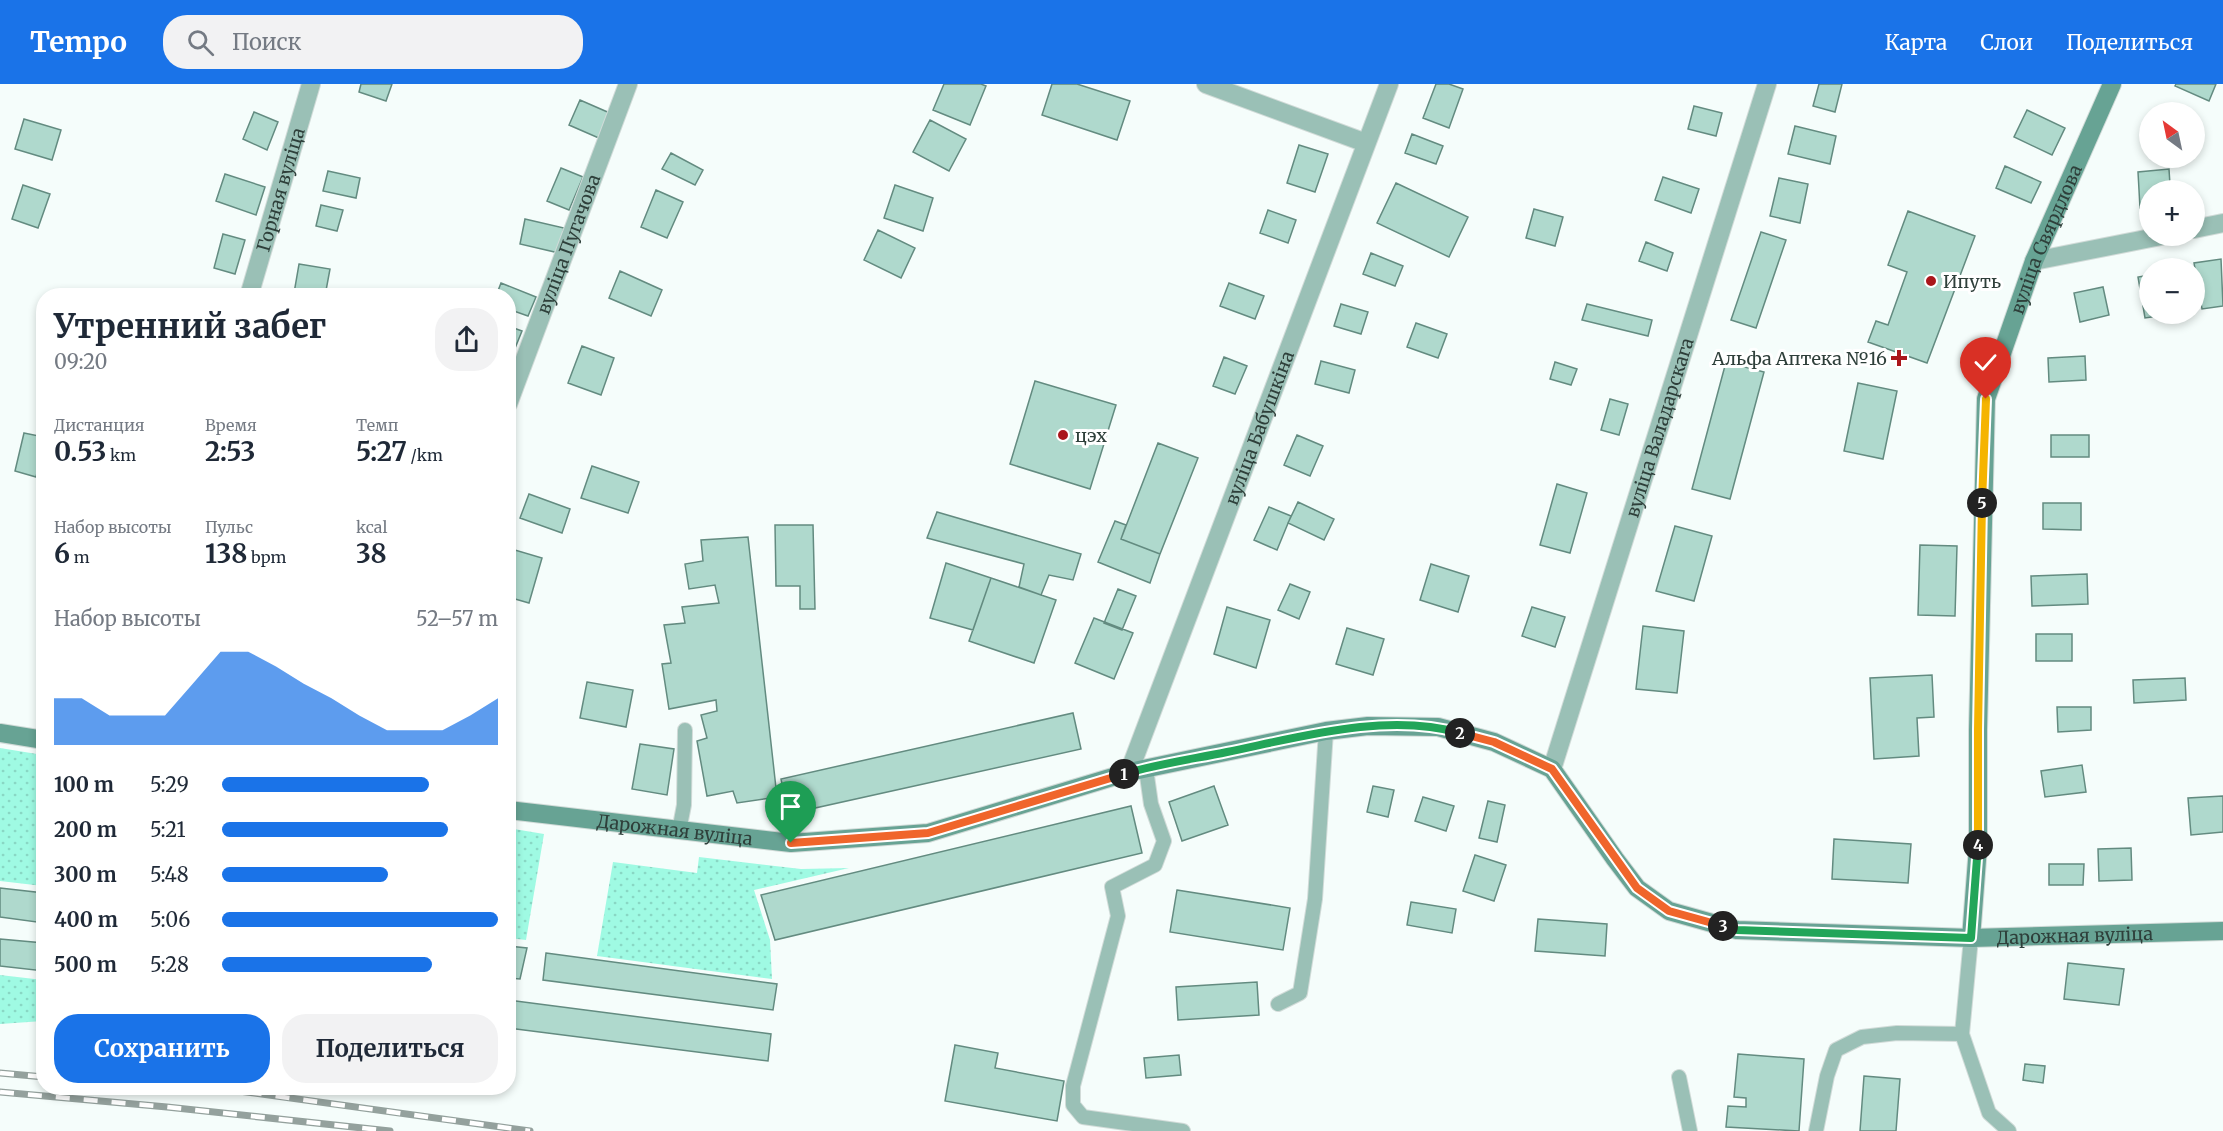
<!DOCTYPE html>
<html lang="ru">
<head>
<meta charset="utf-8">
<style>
  :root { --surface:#fff; --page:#f2f2f3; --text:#1f2937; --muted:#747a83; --accent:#1a73e8 }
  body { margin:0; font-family:Merriweather,serif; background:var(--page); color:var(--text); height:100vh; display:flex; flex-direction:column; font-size:22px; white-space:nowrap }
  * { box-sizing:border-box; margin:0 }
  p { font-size:20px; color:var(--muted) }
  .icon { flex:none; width:33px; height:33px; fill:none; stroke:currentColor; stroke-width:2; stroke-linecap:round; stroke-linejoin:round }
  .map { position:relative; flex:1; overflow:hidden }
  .panel { position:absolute; left:36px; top:204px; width:480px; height:807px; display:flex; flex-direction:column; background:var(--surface); border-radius:24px; box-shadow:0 3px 9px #0003 }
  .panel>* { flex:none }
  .needle { width:39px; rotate:327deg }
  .buttons { position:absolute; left:2139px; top:18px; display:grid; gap:12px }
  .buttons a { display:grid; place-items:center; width:66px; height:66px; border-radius:50%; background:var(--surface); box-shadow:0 3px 9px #0003; font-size:30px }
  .pin { position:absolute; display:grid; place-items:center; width:51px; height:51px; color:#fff; margin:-62px -26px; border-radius:50% 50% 50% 0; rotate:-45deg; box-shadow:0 0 6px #0007 }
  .pin .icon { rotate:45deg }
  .km { position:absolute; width:30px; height:30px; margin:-15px; border-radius:50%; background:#222; color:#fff; font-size:16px; line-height:30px; text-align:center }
  .round { display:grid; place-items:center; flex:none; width:63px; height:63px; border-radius:24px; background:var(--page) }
  .overview { display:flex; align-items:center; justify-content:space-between; height:102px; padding:0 18px }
  h1 { font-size:33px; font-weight:700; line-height:45px }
  .metrics { display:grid; grid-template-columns:repeat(3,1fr); gap:9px; height:102px; padding:6px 18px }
  .metrics div { display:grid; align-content:center }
  .metrics b { font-size:26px; font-weight:700 }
  .metrics small { font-size:16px; font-weight:400 }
  .metrics p { font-size:16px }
  .chart { height:168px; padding:12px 18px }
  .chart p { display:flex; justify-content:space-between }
  .chart svg { width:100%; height:108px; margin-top:6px; fill:var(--accent); opacity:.7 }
  .button { display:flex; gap:12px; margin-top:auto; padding:12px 18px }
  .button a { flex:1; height:69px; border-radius:24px; background:var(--accent); color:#fff; font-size:24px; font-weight:700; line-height:69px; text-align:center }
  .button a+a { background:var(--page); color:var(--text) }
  ul { padding:0 18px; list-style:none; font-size:20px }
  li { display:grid; grid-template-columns:96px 72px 1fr; align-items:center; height:45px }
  li i { height:15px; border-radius:8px; background:var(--accent) }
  header { display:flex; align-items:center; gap:36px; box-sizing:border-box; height:84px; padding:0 30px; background:var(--accent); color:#fff }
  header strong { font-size:28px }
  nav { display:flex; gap:33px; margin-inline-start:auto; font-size:21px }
  .search { width:420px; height:54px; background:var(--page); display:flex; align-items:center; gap:15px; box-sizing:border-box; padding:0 21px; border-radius:24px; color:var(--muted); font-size:22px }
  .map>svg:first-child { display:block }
</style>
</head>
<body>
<header>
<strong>Tempo</strong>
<div class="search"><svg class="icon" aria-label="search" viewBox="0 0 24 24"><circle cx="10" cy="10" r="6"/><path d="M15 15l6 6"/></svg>Поиск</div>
<nav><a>Карта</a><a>Слои</a><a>Поделиться</a></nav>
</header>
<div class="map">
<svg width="2223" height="1047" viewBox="0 0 2223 1047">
  <defs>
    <pattern id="green-dots" width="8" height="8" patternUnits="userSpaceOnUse" patternTransform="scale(1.5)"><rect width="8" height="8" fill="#9ffae3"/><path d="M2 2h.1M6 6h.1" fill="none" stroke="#89d7c4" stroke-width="1.8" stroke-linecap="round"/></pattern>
  </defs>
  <rect width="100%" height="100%" fill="#f5fdfb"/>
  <path fill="url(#green-dots)" d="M0,664L43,671V802L0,797Z
    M508,744L544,750L526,856L509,854Z
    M699,773L801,785L849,784L754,806L770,856L772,895L597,872L613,778L697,789Z
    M0,891L43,896V937L0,940Z"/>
  <path fill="#afd9cd" stroke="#638b80" stroke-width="1.5" d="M361,0H392L386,17L359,8Z
    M944,0H981L986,2L970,41L933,26Z
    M1052,0H1077L1130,17L1117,56L1042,31Z
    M1436,0H1449L1463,5L1449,44L1423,34Z
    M1819,0H1842L1835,28L1813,22Z
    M2176,0H2216L2209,17L2175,2Z
    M580,16L612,30L601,55L569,41Z
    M1694,22L1722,29L1716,52L1688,45Z
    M2027,26L2065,44L2052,71L2014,53Z
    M254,28L278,38L267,66L243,55Z
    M24,35L61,46L52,76L15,65Z
    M930,36L966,55L949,87L913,68Z
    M1795,42L1836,52L1830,80L1788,70Z
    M1412,50L1443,62L1436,80L1405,69Z
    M1299,61L1328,70L1315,108L1287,99Z
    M671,69L703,86L695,101L662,85Z
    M2005,82L2041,98L2031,119L1996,104Z
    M561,84L583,93L569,126L547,117Z
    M2169,85L2170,101L2182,100V106H2150V123L2140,124L2138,88Z
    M328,87L360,94L356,114L323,107Z
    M225,90L265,103L256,131L216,117Z
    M1663,93L1699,105L1691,129L1655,116Z
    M1779,94L1808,100L1800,139L1770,132Z
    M1396,99L1468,133L1449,173L1377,139Z
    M23,101L50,110L38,144L12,135Z
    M895,101L933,114L923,147L884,134Z
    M656,106L683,118L667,154L641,143Z
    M321,121L343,126L337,147L316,142Z
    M1534,125L1563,133L1555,162L1526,154Z
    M1268,126L1296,136L1288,159L1260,149Z
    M1908,127L1975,152L1927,279L1868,258L1876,237L1888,241L1907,188L1888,181Z
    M525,135L564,144L559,169L520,160Z
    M878,146L915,164L901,194L864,176Z
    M1761,148L1786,156L1756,244L1731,236Z
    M223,150L245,156L235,190L214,184Z
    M1646,158L1673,169L1667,187L1639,177Z
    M1371,169L1403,182L1395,202L1363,190Z
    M2221,175L2223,222L2202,225L2194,179Z
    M299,180L330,185L325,212L294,209Z
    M620,187L662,206L651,232L609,214Z
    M2150,191V230H2173L2145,234L2138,193Z
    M501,199L536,213L528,232L508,225V212H496Z
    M1229,199L1264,212L1255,235L1220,222Z
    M2103,203L2109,231L2080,238L2074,209Z
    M1341,220L1368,228L1361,250L1334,242Z
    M1587,220L1652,236L1648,252L1582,236Z
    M1416,239L1447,250L1438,274L1407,263Z
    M508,242L522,247L511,274L508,273Z
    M582,262L614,274L601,311L568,299Z
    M2085,272L2086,296L2049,298L2048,274Z
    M1224,273L1247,282L1235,310L1213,302Z
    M1321,277L1355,286L1349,309L1315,300Z
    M1555,278L1577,285L1571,301L1550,295Z
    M1726,278L1764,288L1730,415L1692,405Z
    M1035,297L1116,321L1090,405L1010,380Z
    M1858,299L1897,307L1883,375L1844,367Z
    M1610,315L1628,320L1619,351L1601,346Z
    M24,349L44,353V362L36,393L15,387Z
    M1297,351L1323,362L1310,392L1284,381Z
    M2051,351H2089V373H2051Z
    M1158,359L1198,374L1160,470L1121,455Z
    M592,382L639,398L628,429L581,414Z
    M1557,400L1587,409L1570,469L1540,461Z
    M529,410L570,425L562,449L520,434Z
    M1298,418L1334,435L1324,456L1288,439Z
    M2043,419H2081V446L2043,445Z
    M1269,423L1291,432L1277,466L1254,456Z
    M937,428L1081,470L1073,496L1049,491L1041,511L1019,503L1024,480L927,454Z
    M1115,437L1126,441L1121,455L1160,470L1150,499L1098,478Z
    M775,441H813L815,525H800V502H776Z
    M1675,442L1712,452L1694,517L1656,507Z
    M748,453L777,713L737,719L733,707L707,712L697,657L707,654L701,631L717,627L716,616L669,625L662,580L671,579L664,541L685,539L682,523L719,519L715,501L689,505L685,480L703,477L701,456Z
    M1920,461L1957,462L1955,532L1918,531Z
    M508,464L542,474L529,519L508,513Z
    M946,479L991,494L973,546L930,534Z
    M1431,480L1469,492L1458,528L1420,516Z
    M2087,490L2088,520L2032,522L2031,492Z
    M991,494L1056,516L1034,579L969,557Z
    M1290,500L1310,508L1299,535L1278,526Z
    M1118,505L1136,512L1122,546L1104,539Z
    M1227,523L1270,536L1256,584L1214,570Z
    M1532,523L1565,533L1555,563L1522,552Z
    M1094,534L1133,549L1114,595L1075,579Z
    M1643,542L1684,547L1677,609L1636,605Z
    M1347,544L1384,555L1373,591L1336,580Z
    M2036,550H2072V577H2036Z
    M1932,591L1934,633L1917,634L1919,672L1874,675L1870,594Z
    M2185,594L2186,616L2134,619L2133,596Z
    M587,598L633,606L626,643L580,634Z
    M2057,623H2091V646L2058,648Z
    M1073,629L1081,665L788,730L781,695Z
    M640,660L674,665L667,711L632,705Z
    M2082,681L2086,708L2045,713L2041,687Z
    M1214,702L1228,741L1182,757L1169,718Z
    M1373,702L1394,706L1388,733L1367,728Z
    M2223,712V748L2191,751L2188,714Z
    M1423,713L1454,722L1446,747L1415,737Z
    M1488,717L1505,721L1497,758L1479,754Z
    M1131,722L1142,769L775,856L761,811Z
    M1834,755L1911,760L1908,799L1832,795Z
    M2131,764L2132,796L2099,797L2098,765Z
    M1475,771L1506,781L1494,817L1463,807Z
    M2049,780H2084L2083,801H2049Z
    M0,804L44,809V839L0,833Z
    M1177,806L1290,824L1283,866L1170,848Z
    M1411,818L1456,825L1452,849L1407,841Z
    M1538,835L1607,840L1605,872L1535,867Z
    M0,855L44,859V887L0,882Z
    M508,862L527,864L520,895L508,894Z
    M546,869L777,900L773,926L543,896Z
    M2068,879L2124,885L2119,921L2064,915Z
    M1257,898L1259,931L1178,936L1176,903Z
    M508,916L771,950L768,977L508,944Z
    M955,961L998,969L995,984L1064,997L1057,1037L945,1017Z
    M1738,970L1804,975L1799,1047L1726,1043L1728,1022L1746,1023V1014L1734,1013Z
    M1179,971L1181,991L1146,994L1144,974Z
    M2025,980L2045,982L2043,999L2023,996Z
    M1864,992L1900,995L1896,1047H1860Z"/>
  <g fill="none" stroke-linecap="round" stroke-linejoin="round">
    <g stroke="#d1dbd8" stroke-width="16">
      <path id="lane" d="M1146,685L1151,720L1164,757L1155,781L1112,803L1118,832L1073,1002V1021L1083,1033L1183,1047
        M679,747L684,721L685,646
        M1278,920L1300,909L1315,815L1326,647
        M1962,950L1989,1029L2009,1047
        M1679,993L1690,1047
        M1816,1047L1827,992L1836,966L1862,953L1897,949L1962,950L1971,854"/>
    </g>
    <g stroke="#d1dbd8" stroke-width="20">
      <g id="street">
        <path d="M1206,0L1366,59"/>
        <path d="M2194,145L2223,139"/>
        <path d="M2034,177L2161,152"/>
        <path id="s1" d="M249,212L311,0"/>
        <path id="s2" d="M508,320L628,0"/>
        <path id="s3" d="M1552,685L1767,0"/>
        <path id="s4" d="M1129,688L1389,0"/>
      </g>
    </g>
    <g stroke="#d1dbd8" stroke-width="20">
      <g id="secondary">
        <path d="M0,649L44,656"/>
        <path id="s5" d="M508,726L791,759L928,749L1129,688L1326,647L1368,642L1438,643L1494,658L1552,685L1615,775L1637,804L1669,827L1737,846L1971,854L2223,847"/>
        <path id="s6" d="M1971,854L1978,763V646L1986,315L2034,177L2112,0"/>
      </g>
    </g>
    <use href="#lane" stroke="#9ac0b6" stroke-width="14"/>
    <use href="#street" stroke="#9ac0b6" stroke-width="18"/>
    <use href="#secondary" stroke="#67a394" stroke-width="18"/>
    <g stroke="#94a19d" stroke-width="7">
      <path id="rail" d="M0,989L44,993
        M192,1004L239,1007L530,1047
        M0,1008L167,1023L390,1047"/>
    </g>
    <use href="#rail" stroke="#fff" stroke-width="4.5" stroke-dasharray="14" stroke-linecap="butt"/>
  </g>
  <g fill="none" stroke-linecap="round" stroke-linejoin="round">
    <g stroke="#fff" stroke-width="12">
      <path id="split-1" d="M791,759L928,749L1124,690"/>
    </g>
    <g stroke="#fff" stroke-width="12">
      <path id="split-2" d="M1124,690C1157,680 1193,675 1227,668C1300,653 1387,628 1460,649"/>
    </g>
    <g stroke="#fff" stroke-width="12">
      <path id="split-3" d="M1460,649L1494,658L1552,685L1637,804L1669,827L1723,842"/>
    </g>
    <g stroke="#fff" stroke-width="12">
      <path id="split-4" d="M1723,842L1737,846L1971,854L1978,761"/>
    </g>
    <g stroke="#fff" stroke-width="12">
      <path id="split-5" d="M1978,761V646L1982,419"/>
    </g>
    <g stroke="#fff" stroke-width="12">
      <path id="split-6" d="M1982,419L1986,315"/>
    </g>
    <use href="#split-1" stroke="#f0652b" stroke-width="8"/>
    <use href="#split-2" stroke="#22a559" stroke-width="8"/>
    <use href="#split-3" stroke="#f0652b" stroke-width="8"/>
    <use href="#split-4" stroke="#22a559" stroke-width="8"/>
    <use href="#split-5" stroke="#f5b400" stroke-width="8"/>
    <use href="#split-6" stroke="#f5b400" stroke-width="8"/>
  </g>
  <g fill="#aa161b" stroke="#fff" stroke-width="2">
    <circle cx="1931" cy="197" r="6"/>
    <path d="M1896 265h6v6h6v6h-6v6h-6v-6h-6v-6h6z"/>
    <circle cx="1063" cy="351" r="6"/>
  </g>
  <g text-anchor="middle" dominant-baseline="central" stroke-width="6" stroke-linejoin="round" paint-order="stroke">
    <g font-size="18" fill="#2e3f3a" stroke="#fff">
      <text stroke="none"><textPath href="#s1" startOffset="111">Горная вуліца</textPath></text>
      <text stroke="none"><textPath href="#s6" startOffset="710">вуліца Свярдлова</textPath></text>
      <text stroke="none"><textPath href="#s2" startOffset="171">вуліца Пугачова</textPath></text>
      <text stroke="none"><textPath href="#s3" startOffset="358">вуліца Валадарскага</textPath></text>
      <text stroke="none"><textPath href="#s4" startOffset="368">вуліца Бабушкіна</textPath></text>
      <text stroke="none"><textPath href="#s5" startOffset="168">Дарожная вуліца</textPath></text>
      <text stroke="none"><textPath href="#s5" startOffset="1662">Дарожная вуліца</textPath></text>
    </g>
    <g font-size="18" fill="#2e3f3a" stroke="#fff" text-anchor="start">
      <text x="1943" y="197">Ипуть</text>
      <text x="1887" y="274" text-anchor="end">Альфа Аптека №16</text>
      <text x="1075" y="351">цэх</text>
    </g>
  </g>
</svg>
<div class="buttons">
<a><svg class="needle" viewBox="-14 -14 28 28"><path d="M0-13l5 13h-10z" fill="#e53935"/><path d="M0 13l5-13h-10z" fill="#747a83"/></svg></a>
<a>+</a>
<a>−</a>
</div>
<div class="pin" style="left:791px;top:759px;background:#1e9e55"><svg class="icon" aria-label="arrive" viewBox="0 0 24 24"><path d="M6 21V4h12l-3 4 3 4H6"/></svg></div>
<div class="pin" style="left:1986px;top:315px;background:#d93025"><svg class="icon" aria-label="check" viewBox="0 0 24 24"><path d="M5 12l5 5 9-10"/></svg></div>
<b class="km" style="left:1124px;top:690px">1</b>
<b class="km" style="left:1460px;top:649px">2</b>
<b class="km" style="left:1723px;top:842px">3</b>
<b class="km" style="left:1978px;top:761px">4</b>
<b class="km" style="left:1982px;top:419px">5</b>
<section class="panel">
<div class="overview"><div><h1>Утренний забег</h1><p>09:20</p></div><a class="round"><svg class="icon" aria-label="share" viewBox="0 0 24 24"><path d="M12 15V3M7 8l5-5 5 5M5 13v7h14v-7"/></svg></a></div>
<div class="metrics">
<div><p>Дистанция</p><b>0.53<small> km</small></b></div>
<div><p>Время</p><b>2:53</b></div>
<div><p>Темп</p><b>5:27<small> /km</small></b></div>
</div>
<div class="metrics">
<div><p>Набор высоты</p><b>6<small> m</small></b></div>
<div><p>Пульс</p><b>138<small> bpm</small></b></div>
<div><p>kcal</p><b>38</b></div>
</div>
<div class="chart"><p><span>Набор высоты</span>52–57 m</p>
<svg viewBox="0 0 160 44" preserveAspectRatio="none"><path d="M0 44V25L10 25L20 32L30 32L40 32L50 19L60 6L70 6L80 12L90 19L100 25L110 32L120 38L130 38L140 38L150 32L160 25V44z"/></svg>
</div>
<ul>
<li><b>100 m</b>5:29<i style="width:75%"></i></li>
<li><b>200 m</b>5:21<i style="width:82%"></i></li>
<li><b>300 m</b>5:48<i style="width:60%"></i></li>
<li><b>400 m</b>5:06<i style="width:100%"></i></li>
<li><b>500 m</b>5:28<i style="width:76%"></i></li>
</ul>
<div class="button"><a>Сохранить</a><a>Поделиться</a></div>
</section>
</div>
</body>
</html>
